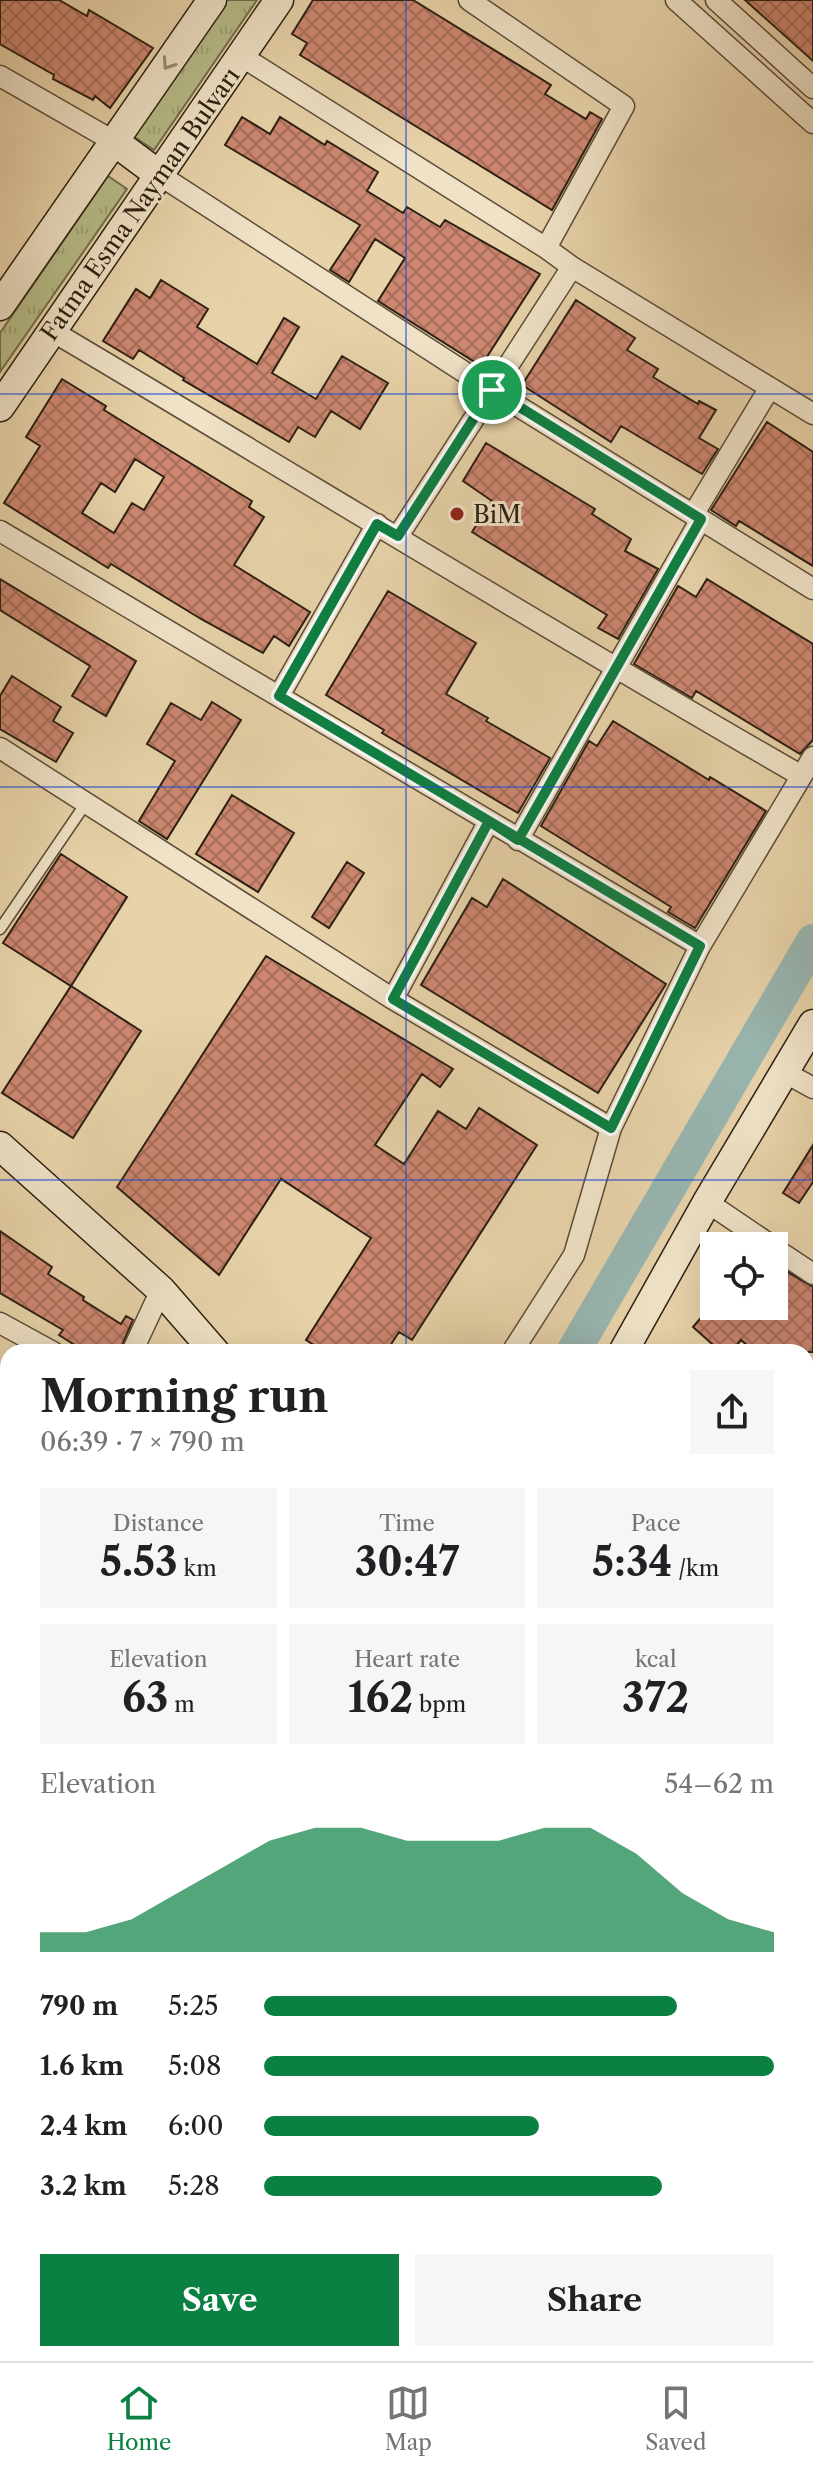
<!DOCTYPE html>
<html lang="en">
<head>
<meta charset="utf-8">
<style>
  :root { --surface:#fff; --page:#f6f6f6; --text:#202124; --muted:#757577; --line:#e0e0e0; --accent:#0b8043 }
  body { margin:0; font-family:"Libre Caslon Text",serif; background:var(--page); color:var(--text); height:100vh; display:flex; flex-direction:column; font-size:30px; white-space:nowrap }
  * { box-sizing:border-box; margin:0 }
  p { font-size:26px; color:var(--muted) }
  .icon { flex:none; width:44px; height:44px; fill:none; stroke:currentColor; stroke-width:2; stroke-linecap:round; stroke-linejoin:round }
  .map { position:relative; flex:1; overflow:hidden }
  .details { position:absolute; left:0px; top:1344px; width:814px; height:1018px; display:flex; flex-direction:column; background:var(--surface); border-radius:24px 24px 0 0; box-shadow:0 8px 32px #0002 }
  .details>* { flex:none }
  .controls { position:absolute; left:700px; top:1232px; display:grid; gap:16px }
  .controls a { display:grid; place-items:center; width:88px; height:88px; border-radius:0px; background:var(--surface); box-shadow:0 8px 32px #0002; font-size:40px }
  .pin { position:absolute; display:grid; place-items:center; width:68px; height:68px; color:#fff; margin:-34px; border:4px solid #fff; border-radius:50%; box-shadow:0 2px 8px #0007 }
  .round { display:grid; place-items:center; flex:none; width:84px; height:84px; border-radius:0px; background:var(--page) }
  .summary { display:flex; align-items:center; justify-content:space-between; height:136px; padding:0 40px }
  h1 { font-size:44px; font-weight:700; line-height:60px }
  .metrics { display:grid; grid-template-columns:repeat(3,1fr); gap:12px; height:136px; padding:8px 40px }
  .metrics div { display:grid; align-content:center; border-radius:0px; background:var(--page); text-align:center }
  .metrics b { font-size:40px; font-weight:700 }
  .metrics small { font-size:22px; font-weight:400 }
  .metrics p { font-size:22px }
  .chart { height:224px; padding:16px 40px }
  .chart p { display:flex; justify-content:space-between }
  .chart svg { width:100%; height:144px; margin-top:8px; fill:var(--accent); opacity:.7 }
  .primary-button { display:flex; gap:16px; margin-top:auto; padding:16px 40px }
  .primary-button a { flex:1; height:92px; border-radius:0px; background:var(--accent); color:#fff; font-size:32px; font-weight:700; line-height:92px; text-align:center }
  .primary-button a+a { background:var(--page); color:var(--text) }
  ul { padding:0 40px; list-style:none; font-size:26px }
  li { display:grid; grid-template-columns:128px 96px 1fr; align-items:center; height:60px }
  li i { height:20px; border-radius:10px; background:var(--accent) }
  .tabs { display:flex; justify-content:space-around; align-items:center; height:112px; border-top:2px solid var(--line); background:var(--surface); font-size:22px; color:var(--muted) }
  .tabs a { display:grid; justify-items:center; gap:4px }
  .tabs .current { color:var(--accent) }
  .map>svg:first-child { display:block }
</style>
</head>
<body>
<div class="map">
<svg width="813" height="2361" viewBox="0 0 813 2361">
  <defs>
    <pattern id="grass-tufts" width="24" height="20" patternUnits="userSpaceOnUse" patternTransform="scale(2)"><rect width="24" height="20" fill="#b6bc88"/><path d="M3 7l-1-3M5 7V3M7 7l1-3M15 17l-1-3M17 17v-4M19 17l1-3" fill="none" stroke="#9da174"/></pattern>
    <pattern id="building-cross-hatch" width="8" height="8" patternUnits="userSpaceOnUse" patternTransform="scale(2)"><rect width="8" height="8" fill="#cd8771"/><path d="M0 0l8 8M0 8l8-8" fill="none" stroke="#a76e5b"/></pattern>
  </defs>
  <rect width="100%" height="100%" fill="#e7d2a9"/>
  <filter id="stains"><feTurbulence type="fractalNoise" baseFrequency=".0025" numOctaves="4"/><feColorMatrix values="0 0 0 0 .2 0 0 0 0 .09 0 0 0 0 .02 0 0 0 .5 -.17"/></filter>
  <radialGradient id="worn" r=".72"><stop offset=".6" stop-color="#630" stop-opacity="0"/><stop offset="1" stop-color="#630" stop-opacity=".3"/></radialGradient>
  <path fill="url(#grass-tufts)" stroke="#726e4d" stroke-width="2" d="M227,0H257L154,150L133,136Z
    M108,176L127,189L0,372V333Z"/>
  <g fill="none" stroke-linecap="round" stroke-linejoin="round">
    <path stroke="#98b6b0" stroke-width="34" d="M573,1352L813,941
      M0,2323L8,2309"/>
  </g>
  <path fill="url(#building-cross-hatch)" stroke="#2d2012" stroke-width="2" fill-rule="evenodd" d="M0,0H59L87,16L89,10L153,48L110,108L95,96L93,100L53,79L54,75L0,44Z
    M313,0H413L551,85L545,94L586,119L590,112L602,119L552,210L300,55L307,43L292,34Z
    M745,0H813V61Z
    M242,117L270,134L280,117L325,145L327,141L378,172L367,191L403,213L407,207L440,227L445,220L540,274L481,366L378,301L405,258L375,239L349,282L330,270L360,225L225,145Z
    M161,280L208,309L197,327L257,364L284,318L299,327L272,373L316,399L342,356L388,383L360,429L331,411L315,437L298,427L289,442L183,380L184,378L139,350L133,359L103,341L136,289L150,298Z
    M576,300L635,338L627,350L658,369L653,377L698,404L699,401L716,410L699,438L718,449L702,474L621,426L611,442L522,385Z
    M62,379L106,406L104,410L252,501L249,507L264,517L234,565L310,612L289,646L274,636L263,653L201,619L111,564L108,568L4,503L40,446L26,437ZM135,459L164,477L144,510L132,503L114,533L82,513L101,483L115,492Z
    M767,422L813,452V566L739,521L736,526L711,510Z
    M486,443L595,509L592,514L631,539L625,551L658,569L618,639L598,628L607,615L472,532L492,501L463,481Z
    M0,579L136,661L106,716L72,696L90,666L0,610Z
    M707,579L813,644V740L800,754L696,691L692,698L634,664L678,586L696,597Z
    M388,591L476,643L446,694L488,718L486,721L550,758L518,813L382,733L384,730L326,695Z
    M12,676L61,707L53,721L73,733L56,762L0,729V696Z
    M212,702L241,720L167,839L139,821L175,761L147,744L171,703L201,720Z
    M613,721L709,780L710,777L766,811L695,928L668,912L671,907L541,826L589,741L597,746Z
    M232,795L294,833L258,892L196,854Z
    M61,854L127,897L71,986L3,943Z
    M347,862L364,873L329,928L312,917Z
    M503,879L666,984L598,1093L421,985L472,898L487,907Z
    M266,956L453,1069L440,1087L422,1074L375,1145L404,1164L438,1111L466,1129L479,1108L537,1145L412,1340L399,1332L386,1352H325L306,1340L371,1238L281,1179L219,1275L117,1187Z
    M71,986L141,1031L73,1138L2,1093Z
    M813,1145V1182L799,1203L783,1193Z
    M0,1231L52,1267L48,1274L84,1297L83,1300L121,1324L126,1316L133,1320L119,1352H86L59,1335L63,1330L0,1293Z
    M774,1264L813,1287V1352H755L741,1340L731,1352H721L693,1327L711,1306H774Z"/>
  <g fill="none" stroke-linecap="round" stroke-linejoin="round">
    <g stroke="#5c4c38" stroke-width="13">
      <path id="lane" d="M0,929L86,803"/>
    </g>
    <g stroke="#5c4c38" stroke-width="23">
      <path id="street" d="M469,0L624,106L546,248
        M676,0L813,123
        M716,0L813,88
        M241,56L546,248L572,267L813,414
        M0,76L115,142
        M158,174L492,390L813,589
        M52,331C302,479 549,631 800,775
        M693,515L769,389
        M0,531L700,946
        M398,536L572,267
        M279,696L377,524
        M0,748L393,999L611,1128
        M518,840L701,519
        M393,999L489,821
        M784,1072L813,1088
        M707,1202L772,1246
        M774,1248L813,1274
        M0,1323L53,1352
        M132,1352L161,1290
        M512,1352L574,1255L611,1128L700,946L813,757
        M806,1428L813,1421
        M806,1496L813,1489
        M0,1548L8,1552
        M806,1562L813,1570
        M806,1598L813,1592
        M806,1704L813,1698
        M0,1770L8,1774
        M806,1814L813,1807
        M806,1859L813,1866
        M806,2221L813,2228
        M806,2298L813,2292
        M98,2354L105,2361
        M295,2354L302,2361
        M482,2354L490,2361
        M736,2361L744,2354"/>
    </g>
    <g stroke="#2d2012" stroke-width="31">
      <path id="secondary" d="M115,142L158,174
        M0,306L212,0
        M0,407L279,0
        M0,1146L161,1290L215,1352
        M623,1352L707,1202L813,1024
        M806,1966L813,1973
        M0,1981L8,1966
        M0,2052L8,2037
        M21,2361L25,2354"/>
    </g>
    <use href="#lane" stroke="#efe2c7" stroke-width="10"/>
    <use href="#street" stroke="#efe2c7" stroke-width="20"/>
    <use href="#secondary" stroke="#efe2c7" stroke-width="28"/>
  </g>
  <defs><path id="oneway-chevron" d="M-2-3.5L2.5 0L-2 3.5" fill="none" stroke-width="1.6" stroke-linecap="round" stroke-linejoin="round" transform="scale(2)"/></defs>
  <use stroke="#988b76" href="#oneway-chevron" transform="translate(168 64) rotate(124)"/>
  <g fill="none" stroke-linecap="round" stroke-linejoin="round">
    <g stroke="#fff" stroke-width="16">
      <path id="route" d="M492,390L398,536L377,524L279,696L489,821L700,946L611,1128L393,999L489,821L518,840L701,519L492,390"/>
    </g>
    <use href="#route" stroke="#0b8043" stroke-width="10"/>
  </g>
  <path fill="none" stroke="#1d4ed8" stroke-width="2" stroke-opacity="0.55" d="M406,0V1352M0,394H813M0,787H813M0,1180H813M0,1574H8M806,1574H813M0,1968H8M806,1968H813M406,2354V2361"/>
  <circle fill="#8f2418" stroke="#efe2c7" stroke-width="3" cx="457" cy="514" r="8"/>
  <g text-anchor="middle" dominant-baseline="central" stroke-width="6" stroke-linejoin="round" paint-order="stroke">
    <g font-size="24" fill="#2d2012" stroke="#efe2c7">
      <text transform="translate(140 204) rotate(-55)">Fatma Esma Nayman Bulvarı</text>
    </g>
    <g font-size="24" fill="#2d2012" stroke="#efe2c7" text-anchor="start">
      <text x="473" y="514">BiM</text>
    </g>
  </g>
  <rect width="100%" height="100%" filter="url(#stains)"/>
  <rect width="100%" height="100%" fill="url(#worn)"/>
</svg>
<div class="controls">
<a><svg class="icon" aria-label="locate" viewBox="0 0 24 24"><circle cx="12" cy="12" r="6"/><path d="M12 2v4M12 18v4M2 12h4M18 12h4"/></svg></a>
</div>
<div class="pin" style="left:492px;top:390px;background:#1e9e55"><svg class="icon" aria-label="arrive" viewBox="0 0 24 24"><path d="M6 21V4h12l-3 4 3 4H6"/></svg></div>
<section class="details">
<div class="summary"><div><h1>Morning run</h1><p>06:39 · 7 × 790 m</p></div><a class="round"><svg class="icon" aria-label="share" viewBox="0 0 24 24"><path d="M12 15V3M7 8l5-5 5 5M5 13v7h14v-7"/></svg></a></div>
<div class="metrics">
<div><p>Distance</p><b>5.53<small> km</small></b></div>
<div><p>Time</p><b>30:47</b></div>
<div><p>Pace</p><b>5:34<small> /km</small></b></div>
</div>
<div class="metrics">
<div><p>Elevation</p><b>63<small> m</small></b></div>
<div><p>Heart rate</p><b>162<small> bpm</small></b></div>
<div><p>kcal</p><b>372</b></div>
</div>
<div class="chart"><p><span>Elevation</span>54–62 m</p>
<svg viewBox="0 0 160 44" preserveAspectRatio="none"><path d="M0 44V38L10 38L20 34L30 26L40 18L50 10L60 6L70 6L80 10L90 10L100 10L110 6L120 6L130 14L140 26L150 34L160 38V44z"/></svg>
</div>
<ul>
<li><b>790 m</b>5:25<i style="width:81%"></i></li>
<li><b>1.6 km</b>5:08<i style="width:100%"></i></li>
<li><b>2.4 km</b>6:00<i style="width:54%"></i></li>
<li><b>3.2 km</b>5:28<i style="width:78%"></i></li>
</ul>
<div class="primary-button"><a>Save</a><a>Share</a></div>
</section>
</div>
<nav class="tabs">
<a class="current"><svg class="icon" aria-label="home" viewBox="0 0 24 24"><path d="M3 11l9-7 9 7M6 9v11h12V9"/></svg>Home</a>
<a><svg class="icon" aria-label="map" viewBox="0 0 24 24"><path d="M3 6l6-2 6 2 6-2v14l-6 2-6-2-6 2zM9 4v14M15 6v14"/></svg>Map</a>
<a><svg class="icon" aria-label="saved" viewBox="0 0 24 24"><path d="M7 4h10v16l-5-4-5 4z"/></svg>Saved</a>
</nav>
</body>
</html>
